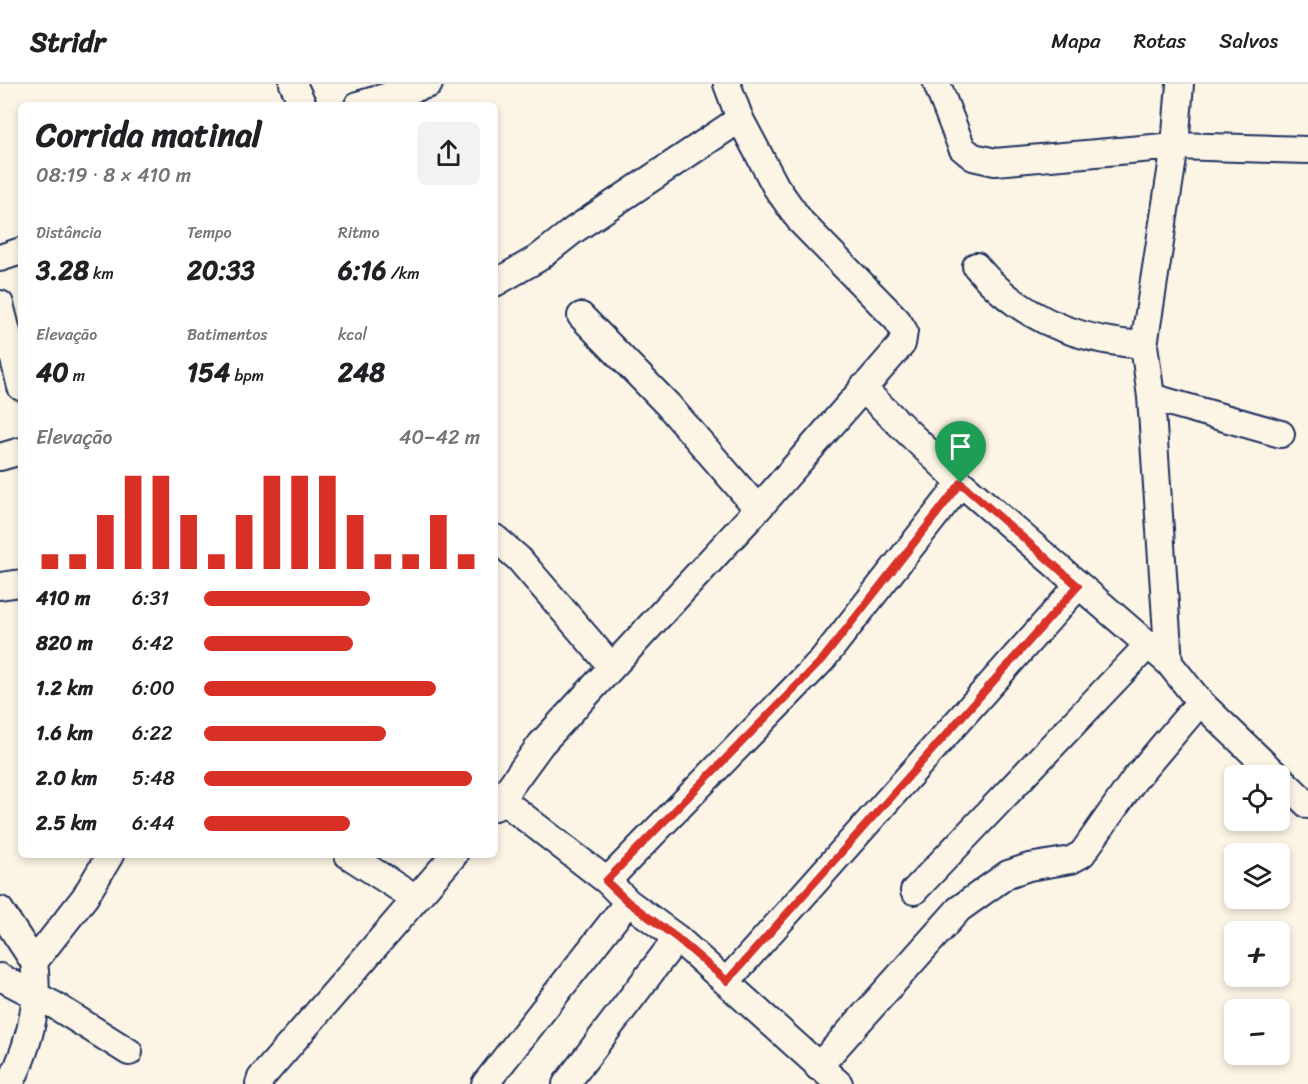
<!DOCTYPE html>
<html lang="pt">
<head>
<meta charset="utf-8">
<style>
  :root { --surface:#fff; --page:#f2f2f2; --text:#202124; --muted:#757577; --line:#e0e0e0; --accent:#d93025 }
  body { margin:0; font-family:Sriracha,sans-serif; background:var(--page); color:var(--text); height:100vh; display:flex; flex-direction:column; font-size:22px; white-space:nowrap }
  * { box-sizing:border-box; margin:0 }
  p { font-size:20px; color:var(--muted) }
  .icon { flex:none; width:33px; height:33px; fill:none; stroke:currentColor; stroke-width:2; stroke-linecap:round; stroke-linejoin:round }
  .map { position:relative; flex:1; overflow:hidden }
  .side { position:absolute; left:18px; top:18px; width:480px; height:756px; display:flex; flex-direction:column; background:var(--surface); border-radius:9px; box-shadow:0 3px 9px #0003 }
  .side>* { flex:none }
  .buttons { position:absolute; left:1224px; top:681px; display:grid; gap:12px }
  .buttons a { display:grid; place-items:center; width:66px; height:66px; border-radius:9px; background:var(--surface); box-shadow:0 3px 9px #0003; font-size:30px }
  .pin { position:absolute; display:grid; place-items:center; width:51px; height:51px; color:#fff; margin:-62px -26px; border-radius:50% 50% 50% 0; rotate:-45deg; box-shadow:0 0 6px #0007 }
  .pin .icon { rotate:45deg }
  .round { display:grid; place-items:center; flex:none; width:63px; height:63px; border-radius:9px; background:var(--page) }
  .headline { display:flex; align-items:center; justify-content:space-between; height:102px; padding:0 18px }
  h1 { font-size:33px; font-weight:700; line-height:45px }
  .stats { display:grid; grid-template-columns:repeat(3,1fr); gap:9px; height:102px; padding:6px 18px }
  .stats div { display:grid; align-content:center }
  .stats b { font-size:26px; font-weight:700 }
  .stats small { font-size:16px; font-weight:400 }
  .stats p { font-size:16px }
  .chart { height:168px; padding:12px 18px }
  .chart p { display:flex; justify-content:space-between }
  .chart svg { width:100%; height:108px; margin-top:6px; stroke:var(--accent); stroke-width:6 }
  ul { padding:0 18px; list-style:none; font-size:20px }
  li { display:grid; grid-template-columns:96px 72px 1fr; align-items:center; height:45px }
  li i { height:15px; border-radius:8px; background:var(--accent) }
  header { display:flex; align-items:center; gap:36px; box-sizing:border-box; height:84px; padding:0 30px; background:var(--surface); border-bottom:2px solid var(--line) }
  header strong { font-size:28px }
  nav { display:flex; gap:33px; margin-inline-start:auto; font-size:21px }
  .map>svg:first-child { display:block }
</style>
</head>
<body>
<header>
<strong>Stridr</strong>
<nav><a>Mapa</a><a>Rotas</a><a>Salvos</a></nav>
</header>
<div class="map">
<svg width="1308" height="1000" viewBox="0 0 1308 1000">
  <rect width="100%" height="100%" fill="#fcf5e5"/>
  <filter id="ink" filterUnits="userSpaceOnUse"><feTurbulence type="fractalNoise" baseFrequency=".0167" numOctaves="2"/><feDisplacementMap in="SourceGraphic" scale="12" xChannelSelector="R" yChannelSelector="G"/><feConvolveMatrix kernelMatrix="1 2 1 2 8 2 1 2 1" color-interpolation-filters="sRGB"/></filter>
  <g filter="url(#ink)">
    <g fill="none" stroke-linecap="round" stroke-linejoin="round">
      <g stroke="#1b2f5e" stroke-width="30">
        <path id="minor" d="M293,0L303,21
          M937,0L962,64L973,73L995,78L1175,62L1308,66
          M1180,0L1175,62L1144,261L1151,313L1169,579L1200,618L1277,692
          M358,21L429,0
          M0,174L21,167
          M976,182C1019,234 1078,257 1144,261
          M495,199L537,175L574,146L740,35
          M0,220L21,303
          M581,232L668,321L758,425
          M862,304L961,399L1169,579
          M1151,313L1281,350
          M0,373L21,367
          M495,454L519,475L612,583
          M0,502L21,499
          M1280,694L1308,721
          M501,715L607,797L628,818L677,854L839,1000
          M495,723L541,660L758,425L902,260L904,247L897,236L801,138L776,103L740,35L727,0
          M348,771L416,815
          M607,797L822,576L961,399
          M914,807L1149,560
          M0,826L34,878
          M0,893L54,921L129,968
          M727,897L1078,502
          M818,983L959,825L1008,790L1029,783L1071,776L1082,770L1134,696L1200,618
          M10,1000C29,962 40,920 34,878L85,813L110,771
          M259,1000L261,994L454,771
          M485,1000L628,818
          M566,1000L677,854"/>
      </g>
      <use href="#minor" stroke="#fcf5e5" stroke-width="26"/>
    </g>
  </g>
  <g fill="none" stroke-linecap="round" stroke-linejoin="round" filter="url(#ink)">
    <g stroke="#fff" stroke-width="12">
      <path id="route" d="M961,399L1078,502L727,897L677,854L628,818L606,797L822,576Z"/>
    </g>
    <use href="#route" stroke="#d93025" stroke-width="8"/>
  </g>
</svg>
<div class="buttons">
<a><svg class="icon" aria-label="locate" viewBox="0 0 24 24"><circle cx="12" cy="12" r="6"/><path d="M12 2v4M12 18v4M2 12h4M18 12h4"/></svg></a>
<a><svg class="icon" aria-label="layers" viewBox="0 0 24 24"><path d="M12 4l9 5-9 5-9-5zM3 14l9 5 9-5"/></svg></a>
<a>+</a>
<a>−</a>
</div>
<div class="pin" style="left:961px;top:399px;background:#1e9e55"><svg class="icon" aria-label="arrive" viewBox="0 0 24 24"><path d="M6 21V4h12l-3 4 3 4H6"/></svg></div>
<section class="side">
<div class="headline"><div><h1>Corrida matinal</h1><p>08:19 · 8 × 410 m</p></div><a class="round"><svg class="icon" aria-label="share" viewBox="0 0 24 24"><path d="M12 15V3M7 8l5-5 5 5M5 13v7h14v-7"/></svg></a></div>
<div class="stats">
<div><p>Distância</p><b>3.28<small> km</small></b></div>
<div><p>Tempo</p><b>20:33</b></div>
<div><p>Ritmo</p><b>6:16<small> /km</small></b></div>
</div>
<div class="stats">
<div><p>Elevação</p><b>40<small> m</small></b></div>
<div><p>Batimentos</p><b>154<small> bpm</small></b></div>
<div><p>kcal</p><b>248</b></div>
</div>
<div class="chart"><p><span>Elevação</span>40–42 m</p>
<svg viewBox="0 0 160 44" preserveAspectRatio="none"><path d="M5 44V38M15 44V38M25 44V22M35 44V6M45 44V6M55 44V22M65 44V38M75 44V22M85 44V6M95 44V6M105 44V6M115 44V22M125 44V38M135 44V38M145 44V22M155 44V38"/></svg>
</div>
<ul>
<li><b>410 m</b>6:31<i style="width:60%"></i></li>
<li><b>820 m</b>6:42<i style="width:54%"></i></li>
<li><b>1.2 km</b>6:00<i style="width:84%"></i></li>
<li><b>1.6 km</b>6:22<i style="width:66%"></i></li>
<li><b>2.0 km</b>5:48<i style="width:97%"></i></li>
<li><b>2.5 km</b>6:44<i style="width:53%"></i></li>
</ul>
</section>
</div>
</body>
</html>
